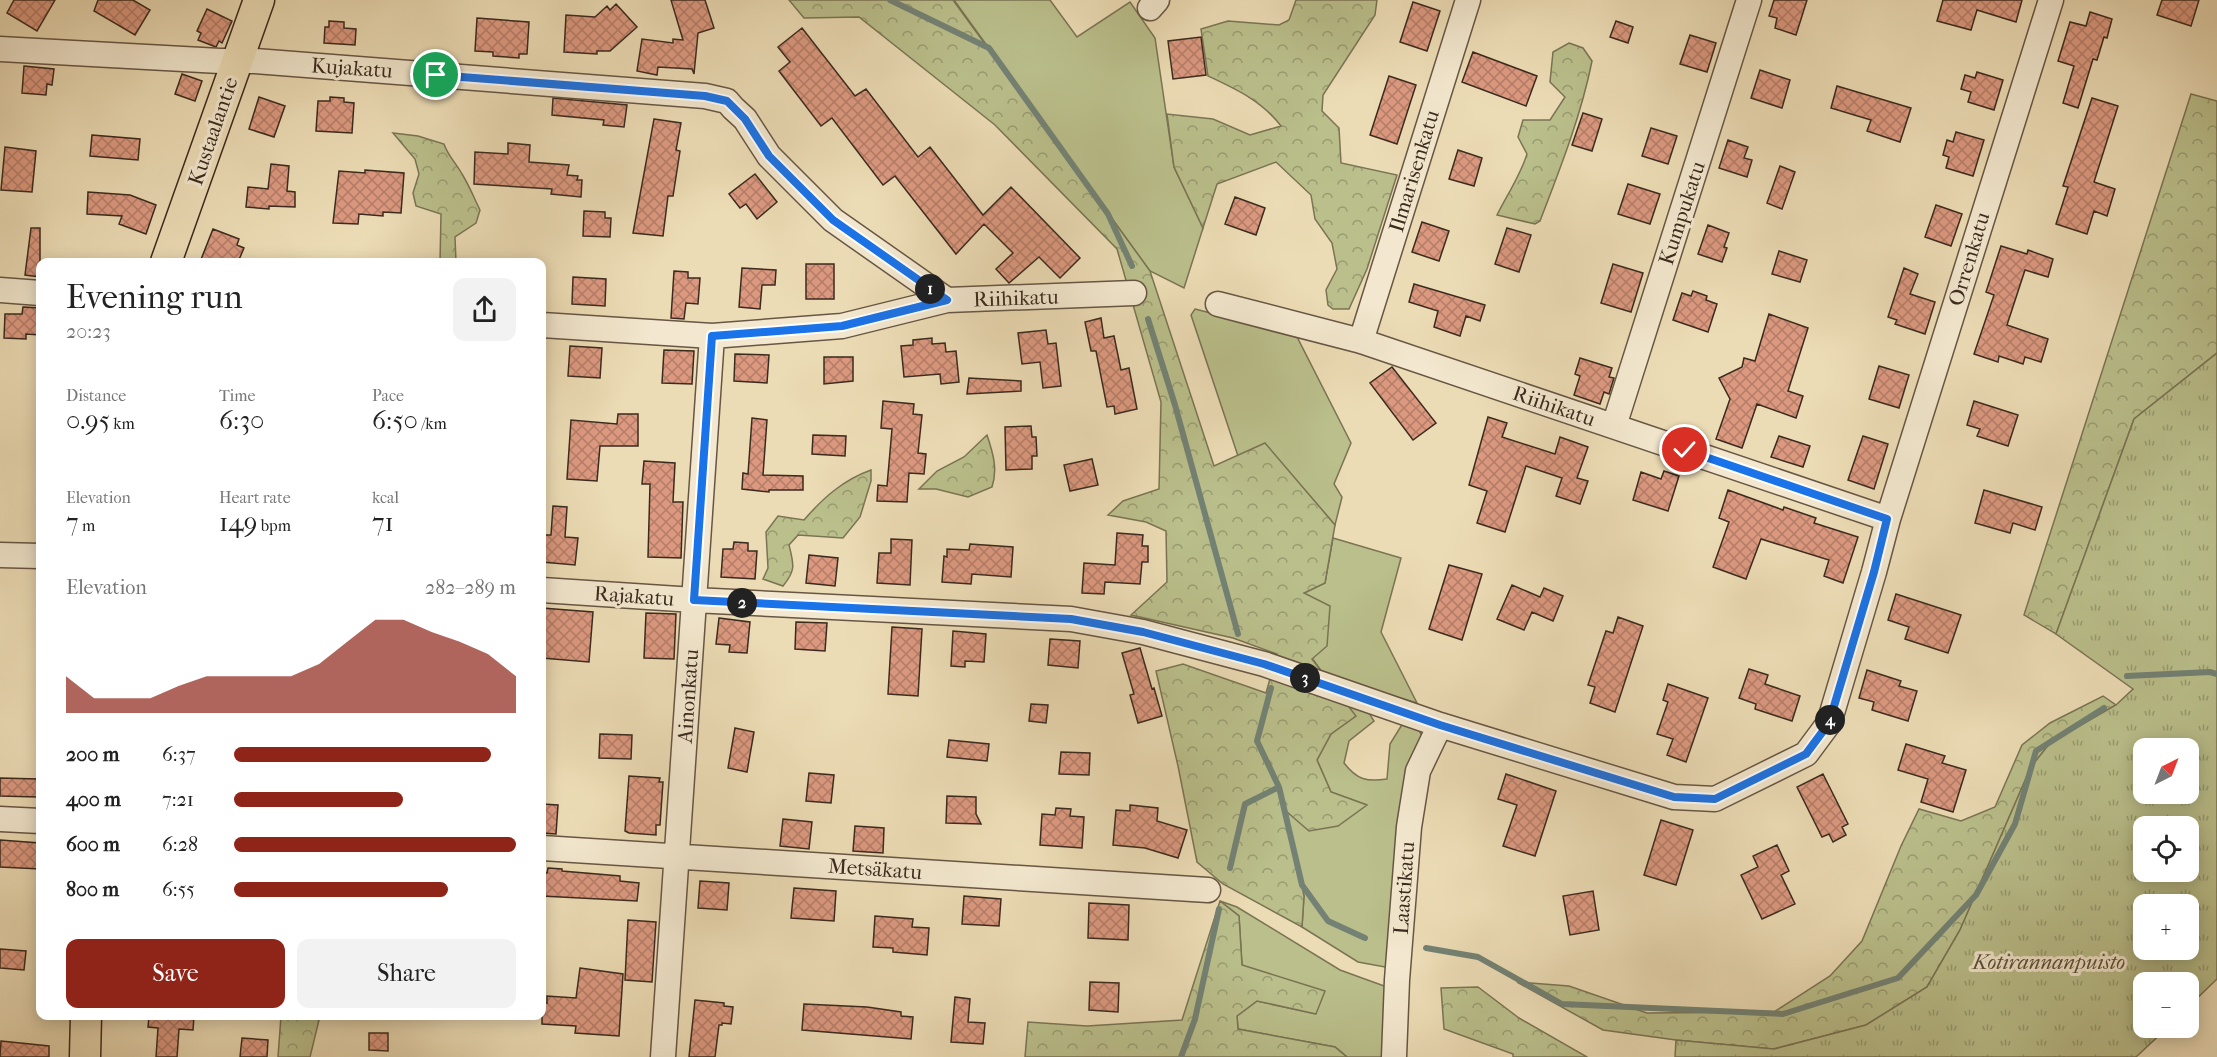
<!DOCTYPE html>
<html lang="en">
<head>
<meta charset="utf-8">
<style>
  :root { --surface:#fff; --page:#f2f2f2; --text:#222; --muted:#767676; --accent:#8f2418 }
  body { margin:0; font-family:"IM FELL French Canon",serif; background:var(--page); color:var(--text); height:100vh; display:flex; flex-direction:column; font-size:22px; white-space:nowrap }
  * { box-sizing:border-box; margin:0 }
  p { font-size:20px; color:var(--muted) }
  .icon { flex:none; width:33px; height:33px; fill:none; stroke:currentColor; stroke-width:2; stroke-linecap:round; stroke-linejoin:round }
  .map { position:relative; flex:1; overflow:hidden }
  .details { position:absolute; left:36px; top:258px; width:510px; height:762px; display:flex; flex-direction:column; background:var(--surface); border-radius:12px; box-shadow:0 3px 15px #0003 }
  .details>* { flex:none }
  .needle { width:39px; rotate:42deg }
  .fabs { position:absolute; left:2133px; top:738px; display:grid; gap:12px }
  .fabs a { display:grid; place-items:center; width:66px; height:66px; border-radius:12px; background:var(--surface); box-shadow:0 3px 15px #0003; font-size:30px }
  .pin { position:absolute; display:grid; place-items:center; width:51px; height:51px; color:#fff; margin:-26px; border:3px solid #fff; border-radius:50%; box-shadow:0 2px 6px #0007 }
  .km { position:absolute; width:30px; height:30px; margin:-15px; border-radius:50%; background:#222; color:#fff; font-size:16px; line-height:30px; text-align:center }
  .round { display:grid; place-items:center; flex:none; width:63px; height:63px; border-radius:12px; background:var(--page) }
  .headline { display:flex; align-items:center; justify-content:space-between; height:102px; padding:0 30px }
  h1 { font-size:33px; font-weight:600; line-height:45px }
  .figures { display:grid; grid-template-columns:repeat(3,1fr); gap:9px; height:102px; padding:6px 30px }
  .figures div { display:grid; align-content:center }
  .figures b { font-size:26px; font-weight:600 }
  .figures small { font-size:16px; font-weight:400 }
  .figures p { font-size:16px }
  .chart { height:168px; padding:12px 30px }
  .chart p { display:flex; justify-content:space-between }
  .chart svg { width:100%; height:108px; margin-top:6px; fill:var(--accent); opacity:.7 }
  .cta { display:flex; gap:12px; margin-top:auto; padding:12px 30px }
  .cta a { flex:1; height:69px; border-radius:12px; background:var(--accent); color:#fff; font-size:24px; font-weight:600; line-height:69px; text-align:center }
  .cta a+a { background:var(--page); color:var(--text) }
  ul { padding:0 30px; list-style:none; font-size:20px }
  li { display:grid; grid-template-columns:96px 72px 1fr; align-items:center; height:45px }
  li i { height:15px; border-radius:8px; background:var(--accent) }
  .map>svg:first-child { display:block }
</style>
</head>
<body>
<div class="map">
<svg width="2217" height="1057" viewBox="0 0 2217 1057">
  <defs>
    <pattern id="forest-crowns" width="20" height="18" patternUnits="userSpaceOnUse" patternTransform="scale(1.5)"><rect width="20" height="18" fill="#babf8b"/><path d="M2 6a3 3 0 1 1 6 0M12 15a3 3 0 1 1 6 0" fill="none" stroke="#989b71"/></pattern>
    <pattern id="park-tufts" width="24" height="20" patternUnits="userSpaceOnUse" patternTransform="scale(1.5)"><rect width="24" height="20" fill="#babf8b"/><path d="M3 7l-1-3M5 7V3M7 7l1-3M15 17l-1-3M17 17v-4M19 17l1-3" fill="none" stroke="#989b71"/></pattern>
    <pattern id="building-cross-hatch" width="8" height="8" patternUnits="userSpaceOnUse" patternTransform="scale(1.5)"><rect width="8" height="8" fill="#dc9980"/><path d="M0 0l8 8M0 8l8-8" fill="none" stroke="#b47d68"/></pattern>
  </defs>
  <rect width="100%" height="100%" fill="#ecdcb5"/>
  <filter id="stains"><feTurbulence type="fractalNoise" baseFrequency=".00333" numOctaves="4"/><feColorMatrix values="0 0 0 0 .2 0 0 0 0 .09 0 0 0 0 .02 0 0 0 .5 -.17"/></filter>
  <radialGradient id="worn" r=".72"><stop offset=".6" stop-color="#630" stop-opacity="0"/><stop offset="1" stop-color="#630" stop-opacity=".3"/></radialGradient>
  <path fill="#babf8b" stroke="#7a7454" stroke-width="1.5" d="M954,0H1050L1077,37L1130,2L1155,38L1174,167L1203,228L1184,288L1150,271Z
    M1195,309L1296,335L1351,443L1334,484L1342,497L1335,525L1265,444L1238,456L1191,315Z
    M1333,538L1401,558L1381,632L1417,703L1324,675L1312,658L1304,593L1325,583Z
    M1346,703L1369,713L1374,721L1349,741L1344,763C1357,780 1367,782 1387,779L1390,744L1403,723L1417,727L1422,736L1391,962L1385,967L1358,962L1302,927L1304,896L1286,811L1367,805L1331,792L1317,760L1331,734L1355,716Z
    M1220,901L1237,907L1340,970L1387,987L1384,1057H1347L1335,1047L1238,1029L1237,1016L1257,1001L1316,1014L1242,965L1239,916Z"/>
  <path fill="url(#forest-crowns)" stroke="#7a7454" stroke-width="1.5" d="M789,0H953L1150,271L1214,466L1265,443L1335,525L1325,583L1304,593L1330,606L1327,646L1312,659L1356,716L1331,734L1317,760L1331,792L1367,805L1338,826L1309,831L1287,812L1304,896L1302,927L1223,884L1197,862L1178,766L1156,671L1183,664L1266,693L1277,654L1233,638L1131,615L1167,582L1166,531L1146,522L1108,515L1123,501L1159,489L1161,402L1117,249L995,125L859,17L804,18Z
    M1296,0H1377L1375,15L1323,95L1322,111L1339,128L1341,163L1397,175L1367,269L1349,309H1333L1328,305L1326,290L1337,269L1332,243L1315,219L1311,195L1276,162L1217,184L1203,228L1174,167L1167,114L1213,119L1250,135L1281,126C1262,101 1236,89 1208,76L1201,29L1228,21L1279,25L1289,20Z
    M1569,43L1583,48L1592,61C1581,116 1560,169 1540,221L1535,224L1497,215C1507,195 1520,176 1527,154L1518,137L1523,120H1550L1565,97L1550,82L1553,52Z
    M2191,94L2217,101V353L2134,419L2056,634L2024,615Z
    M393,133L418,136L444,144C448,156 456,163 462,174C469,185 474,198 480,210L476,223L455,237L456,262H440L441,214L416,206L413,193L419,174L415,159Z
    M987,435C993,453 998,469 992,487L968,497L936,489H919L937,471L964,457Z
    M871,470V481L860,517L843,538L798,535L789,545C794,565 796,570 783,586L763,579L768,568L766,532L778,516L804,520C823,498 843,480 871,470Z
    M2103,696L2116,705L2050,743L2031,767L1960,930L1927,987L1866,1025L1773,1049L1676,1040L1603,1030L1517,982L1569,986L1647,1013L1774,1012L1830,976L1862,941L1901,846L1919,809L1961,821L1995,807L2022,745L2050,723Z
    M1220,901L1239,916L1242,965L1325,991L1316,1014L1257,1001L1237,1016L1238,1029L1335,1047L1347,1057H1025L1028,1022L1087,1026L1182,1020Z
    M1478,987L1519,1018L1587,1057H1513V1054L1444,1029L1441,988Z
    M281,1016H320L310,1057H278Z"/>
  <path fill="url(#park-tufts)" stroke="#7a7454" stroke-width="1.5" fill-rule="evenodd" d="M2217,353V979L2189,1006L2188,982H2144V1028H2167L2136,1057H1675L1676,1040L1774,1049L1866,1025L1927,987L1960,930L2031,767L2050,743L2116,705L2133,689L2056,634L2134,419ZM2144,748H2188V794H2144ZM2144,826H2188V872H2144ZM2144,904H2188V950H2144Z"/>
  <g fill="none" stroke-linecap="round" stroke-linejoin="round">
    <path stroke="#738274" stroke-width="6" d="M890,0L989,48L1108,214L1132,266
      M1148,319L1175,405L1238,634
      M2127,676L2210,672L2217,674
      M1271,688L1257,741L1279,787L1302,885L1328,921L1365,938
      M1230,868L1245,804L1279,787
      M1426,948L1478,957L1562,1004L1783,1014L1898,978L1976,895L2015,824L2036,751L2104,708
      M1181,1057L1195,1019L1219,909"/>
  </g>
  <path fill="url(#building-cross-hatch)" stroke="#3b2a1e" stroke-width="1.5" d="M14,0H55L37,31L7,13Z
    M98,0H133L150,10L135,35L94,11Z
    M671,0H705L714,28L698,33L694,74L692,69L658,67L657,75L637,71L642,39L673,43V39L683,40Z
    M1774,0H1807L1796,35L1775,28L1777,18L1769,16Z
    M1943,0H2022L2016,22L1977,10L1971,30L1937,21Z
    M2162,0H2199L2191,26L2157,15Z
    M1413,2L1440,11L1427,51L1400,42Z
    M616,4L637,27L610,51H597V54L564,52L566,15L595,17L607,6L610,10Z
    M207,9L232,21L222,43L219,41L216,47L198,40L201,33L197,31Z
    M2090,12L2112,19L2107,38L2104,37L2097,60L2093,59L2078,108L2063,103L2074,66L2058,61L2070,22L2086,26Z
    M477,18L529,22L527,54H519V58L493,56V52L475,51Z
    M329,21L344,22V28L356,29L355,45L324,43L325,27H329Z
    M1616,21L1633,27L1628,43L1610,37Z
    M802,28L855,96L866,89L918,157L930,147L983,215L1011,187L1080,258L1060,278L1039,257L1009,283L996,269L1013,253L984,224L956,254L895,176L883,185L832,118L821,126L779,71L790,62L778,47Z
    M1690,35L1716,43L1707,72L1680,64Z
    M1201,37L1206,75L1173,79L1168,41Z
    M1473,52L1537,76L1526,106L1462,82Z
    M24,66L54,69L52,85L47,84L46,95L22,93Z
    M1760,70L1790,80L1782,108L1751,98Z
    M1977,72L2003,80L1994,110L1968,102L1971,92L1961,89L1965,75L1975,78Z
    M182,74L202,81L195,101L175,94Z
    M1389,76L1416,85L1397,144L1370,135Z
    M1837,86L1911,108L1900,142L1867,131L1871,120L1831,108Z
    M259,97L285,106L274,137L249,129Z
    M330,97L344,98V102L354,103L352,133L316,131L318,101H330Z
    M553,98L627,105L624,127L603,125L604,120L552,115Z
    M2092,98L2118,106L2094,182L2115,189L2107,216L2094,211L2087,234L2056,224L2068,187L2063,186Z
    M1583,113L1602,119L1592,151L1572,145Z
    M654,119L681,123L676,150L680,151L673,196H668L663,236L633,233Z
    M1651,128L1677,136L1668,164L1642,156Z
    M1956,132L1984,140L1973,176L1946,168L1949,157L1943,155L1947,140L1953,142Z
    M92,135L140,139L138,160L90,156Z
    M1728,140L1748,147L1744,158L1752,160L1747,177L1719,168Z
    M508,143L530,145L529,162L569,165L567,175L578,176L577,180H582L581,197L551,194L552,189L474,184L475,152L508,154Z
    M5,147L36,151L32,192L1,190Z
    M1458,150L1482,158L1474,186L1449,179Z
    M271,164L289,166L287,191L295,192V207L269,206V209L246,207L248,187L268,189Z
    M1780,166L1795,172L1782,209L1767,203Z
    M365,170L404,173L401,213L383,212V216L359,214L358,224L333,223L339,171L365,173Z
    M755,174L777,202L757,219L746,204L740,208L729,194Z
    M1628,184L1660,194L1650,224L1618,214Z
    M88,192L130,195L156,205L146,234L119,224L122,216L87,214Z
    M1235,197L1265,208L1256,235L1225,224Z
    M1936,205L1962,214L1951,246L1925,237Z
    M584,211L605,212V218H611L610,237L583,236Z
    M1422,222L1449,231L1439,261L1412,252Z
    M1708,225L1729,233L1724,247L1727,248L1722,262L1698,254Z
    M31,228H40V277L25,275Z
    M1507,228L1531,235L1519,272L1495,264Z
    M213,229L239,239L237,245L244,248L238,262H200Z
    M2001,246L2027,254L2028,250L2053,259L2048,277L2025,270L2007,325L2048,339L2041,362L2025,357L2023,364L1999,356L1998,362L1974,354L1994,295L1986,292Z
    M1779,251L1807,260L1800,282L1772,274Z
    M806,264H834V299H806Z
    M1613,264L1643,273L1631,312L1601,303Z
    M742,268L776,270L775,285H762L760,309L739,307Z
    M1904,268L1918,274L1910,294L1935,302L1925,334L1895,324L1897,320L1888,317Z
    M674,271L688,272V278H700L698,304L686,303L684,319L671,318Z
    M573,277L606,279L605,306L572,304Z
    M1414,284L1485,305L1480,321L1466,316L1460,336L1434,327L1438,311L1409,302Z
    M1693,291L1707,296L1706,300L1717,304L1708,332L1673,320L1682,293L1691,296Z
    M23,307L40,308V335L26,334V339L4,338L5,314H22Z
    M1769,314L1808,328L1788,391L1803,396L1796,418L1757,404L1742,448L1716,439L1730,399L1719,378L1742,367L1744,358L1755,361Z
    M1101,318L1104,338L1114,336L1121,370L1129,368L1137,409L1115,414L1114,406L1107,407L1096,351H1091L1085,322Z
    M1046,330L1048,344L1056,343L1061,386L1043,388L1040,362L1022,364L1018,333Z
    M932,338V344L945,343L946,352L956,351L959,382L941,384L940,374L904,377L901,346L913,345V340Z
    M570,346L602,348L600,378L568,376Z
    M664,350L694,351L692,384L662,383Z
    M735,354L769,355L767,383L734,381Z
    M824,357H853V381L824,384Z
    M1580,358L1612,368L1609,377L1614,378L1609,394L1604,392L1600,404L1574,395L1580,376L1575,374Z
    M1879,366L1909,375L1899,408L1869,399Z
    M1392,367L1436,423L1413,440L1370,383Z
    M969,378L1021,381V391L967,394Z
    M883,401L914,404L913,414L922,415L918,453L926,454L924,474L909,473L907,502L877,501L878,485L887,486L892,429L881,428Z
    M1974,401L2018,415L2008,446L1977,436L1980,429L1967,425Z
    M618,414H638V446H600L597,481L567,479L571,420L617,424Z
    M1488,417L1507,423L1502,437L1555,454L1560,437L1588,447L1577,478L1588,481L1580,504L1556,496L1562,478L1526,466L1505,532L1477,523L1487,491L1469,485Z
    M752,418L767,420L763,475L803,476V490H769V492L742,489L743,473L748,474Z
    M1031,426L1032,437H1036L1037,456H1032V469L1006,470L1005,427Z
    M813,435L846,436L845,456L812,454Z
    M1779,436L1810,446L1803,467L1771,457Z
    M1863,436L1888,444L1874,489L1848,480Z
    M1092,459L1098,485L1070,491L1064,465Z
    M644,461L675,463L673,502H683L681,558L648,557L650,484H642Z
    M1664,471L1679,476L1668,511L1633,500L1641,472L1661,479Z
    M1728,490L1783,510L1784,507L1816,518L1814,523L1858,537L1843,583L1824,576L1829,560L1761,539L1746,579L1713,567L1729,522L1719,518Z
    M1984,490L2042,507L2035,530L2013,523L2010,533L1975,523Z
    M553,506L567,507L565,537L578,538L575,565L542,562V535H551Z
    M1117,533L1143,535L1142,546H1148V562H1142L1140,584L1105,582L1104,594L1082,593L1084,563L1115,565Z
    M891,539L912,540L910,585L877,583L879,553H891Z
    M734,542L748,543V551H757L755,579L721,577L723,549H733Z
    M970,544L1013,547L1011,577L972,574L971,584L942,582L944,556L947,557V549L969,550Z
    M809,555L838,558L835,586L806,583Z
    M1449,565L1482,574L1462,640L1429,629Z
    M1512,585L1540,597L1544,588L1563,596L1553,621L1532,612L1524,630L1497,619Z
    M1896,594L1961,615L1948,653L1905,639L1909,627L1888,620Z
    M542,608L593,612L589,662L542,658Z
    M646,613L676,614L674,659L644,658Z
    M1618,617L1643,626L1615,712L1590,703L1595,687L1588,685L1606,631L1613,633Z
    M719,618L750,622L747,653L729,652L730,645L716,644Z
    M796,622L827,623L825,651L795,649Z
    M892,627L922,629L918,696L888,694Z
    M953,631L986,634L984,662L965,661V667L951,666Z
    M1050,639L1080,641L1078,668L1048,665Z
    M1140,648L1152,689L1154,688L1162,716L1138,723L1130,695L1134,694L1122,653Z
    M1749,669L1768,675L1765,684L1800,696L1792,721L1755,709L1756,704L1739,698Z
    M1867,670L1901,681L1899,686L1917,691L1908,721L1872,710L1874,702L1859,698Z
    M1668,684L1708,698L1686,762L1667,755L1673,739L1657,734L1668,702L1663,700Z
    M1031,704L1048,705L1046,723L1029,721Z
    M735,728L754,732L747,772L728,768Z
    M600,734L632,735L631,759L599,758Z
    M949,740L989,744L987,761L947,757Z
    M1906,744L1945,756L1942,763L1966,770L1953,812L1921,802L1928,779L1898,770Z
    M1061,752L1090,753L1089,775L1059,774Z
    M809,773L834,775L831,803L806,801Z
    M1506,774L1556,791L1535,856L1503,846L1517,805L1498,799Z
    M1823,774L1848,824L1842,827L1846,835L1833,842L1829,834L1822,837L1797,787Z
    M629,776L660,778L659,782H663L660,825H656V835L629,833L625,831Z
    M0,778L38,779V797L0,796Z
    M947,796L976,797V814L981,824L946,823Z
    M542,804L558,805L556,834L542,833Z
    M1130,805L1158,808L1157,821L1187,830L1178,858L1145,848L1113,845L1116,810L1130,811Z
    M1056,808L1071,809L1070,816L1084,817L1082,848L1040,845L1042,814L1055,815Z
    M783,819L812,822L809,849L780,846Z
    M1661,820L1693,830L1676,885L1644,875Z
    M855,826L884,828L883,853L853,851Z
    M0,840L40,843V869L0,867Z
    M1777,845L1789,871L1781,875L1795,904L1762,919L1741,875L1758,867L1753,856Z
    M548,868L562,869V871L620,876V881L639,883L637,901L542,896V873H547Z
    M700,881L729,883L727,910L698,908Z
    M794,888L836,891L834,921L791,918Z
    M1593,891L1599,930L1570,935L1563,896Z
    M964,896L1001,899L999,926L962,924Z
    M1089,903L1129,905L1128,940L1088,938Z
    M875,916L913,919L912,927L929,928L927,955L893,952V948L873,947Z
    M628,920L656,922L652,982L625,980Z
    M0,949L26,951L24,970L0,968Z
    M580,968L623,974L619,1036L575,1033L576,1026L542,1024V1003H547V996L576,998Z
    M1090,982L1119,983L1118,1012L1089,1010Z
    M955,997L970,999L968,1022L985,1023L983,1044L951,1042Z
    M695,1000L724,1003V1006L733,1007L731,1024L722,1023V1025H719L715,1057H689Z
    M804,1004L867,1007L901,1012V1016L913,1017L911,1039L802,1030Z
    M149,1016H194L193,1030L179,1029L177,1057H156L158,1028L148,1027Z
    M369,1033H388V1051L369,1050Z
    M242,1038L268,1040L267,1057H240Z
    M1,1041L49,1046V1057H0Z"/>
  <g fill="none" stroke-linecap="round" stroke-linejoin="round">
    <g stroke="#675644" stroke-width="27">
      <path id="minor" d="M1150,8L1157,0
        M0,49L220,61H255L705,96L727,101L733,108L745,119L769,156L833,220L947,300
        M0,290L40,293
        M1218,304L1361,341L1888,519
        M542,325L712,336L842,326L947,300L1134,293
        M1361,341L1468,0
        M1614,426L1749,0
        M0,555L40,556
        M542,590L694,600L1071,619L1143,632L1264,664L1440,725L1674,797L1715,799L1806,754L1829,723L1874,572L1888,519L2051,0
        M0,819L40,821
        M542,848L1208,890
        M663,1057L712,336
        M1394,1057L1397,980L1409,827L1418,771L1440,725"/>
    </g>
    <g stroke="#3b2a1e" stroke-width="33">
      <path id="major" d="M166,262L259,0
        M85,1057L86,1016"/>
    </g>
    <use href="#minor" stroke="#f3e8cf" stroke-width="24"/>
    <use href="#major" stroke="#ecdcb5" stroke-width="30"/>
  </g>
  <g fill="none" stroke-linecap="round" stroke-linejoin="round">
    <g stroke="#fff" stroke-width="12">
      <path id="route" d="M436,75L705,96L727,101L745,119L769,156L833,220L947,300L842,326L712,336L694,600L1071,619L1143,632L1264,664L1440,725L1674,797L1715,799L1806,754L1829,723L1874,572L1887,519L1685,450"/>
    </g>
    <use href="#route" stroke="#1a73e8" stroke-width="8"/>
  </g>
  <g text-anchor="middle" dominant-baseline="central" stroke-width="6" stroke-linejoin="round" paint-order="stroke">
    <g font-size="21" fill="#3b2a1e" stroke="#f3e8cf">
      <text transform="translate(352 68) rotate(4)">Kujakatu</text>
      <text transform="translate(213 131) rotate(-71)">Kustaalantie</text>
      <text transform="translate(1414 171) rotate(-73)">Ilmarisenkatu</text>
      <text transform="translate(1682 213) rotate(-72)">Kumpukatu</text>
      <text transform="translate(1969 259) rotate(-73)">Orrenkatu</text>
      <text transform="translate(1016 298) rotate(-2)">Riihikatu</text>
      <text transform="translate(1554 406) rotate(19)">Riihikatu</text>
      <text transform="translate(634 596) rotate(4)">Rajakatu</text>
      <text transform="translate(688 696) rotate(-86)">Ainonkatu</text>
      <text transform="translate(875 869) rotate(4)">Metsäkatu</text>
      <text transform="translate(1404 888) rotate(-86)">Laastikatu</text>
    </g>
    <g font-size="21" font-style="italic" fill="#5b4f39" stroke="#f3e8cf">
      <text x="2049" y="962">Kotirannanpuisto</text>
    </g>
  </g>
  <rect width="100%" height="100%" filter="url(#stains)"/>
  <rect width="100%" height="100%" fill="url(#worn)"/>
</svg>
<div class="fabs">
<a><svg class="needle" viewBox="-14 -14 28 28"><path d="M0-13l5 13h-10z" fill="#e53935"/><path d="M0 13l5-13h-10z" fill="#767676"/></svg></a>
<a><svg class="icon" aria-label="locate" viewBox="0 0 24 24"><circle cx="12" cy="12" r="6"/><path d="M12 2v4M12 18v4M2 12h4M18 12h4"/></svg></a>
<a>+</a>
<a>−</a>
</div>
<div class="pin" style="left:436px;top:75px;background:#1e9e55"><svg class="icon" aria-label="arrive" viewBox="0 0 24 24"><path d="M6 21V4h12l-3 4 3 4H6"/></svg></div>
<div class="pin" style="left:1685px;top:450px;background:#d93025"><svg class="icon" aria-label="check" viewBox="0 0 24 24"><path d="M5 12l5 5 9-10"/></svg></div>
<b class="km" style="left:930px;top:289px">1</b>
<b class="km" style="left:742px;top:603px">2</b>
<b class="km" style="left:1305px;top:678px">3</b>
<b class="km" style="left:1830px;top:720px">4</b>
<section class="details">
<div class="headline"><div><h1>Evening run</h1><p>20:23</p></div><a class="round"><svg class="icon" aria-label="share" viewBox="0 0 24 24"><path d="M12 15V3M7 8l5-5 5 5M5 13v7h14v-7"/></svg></a></div>
<div class="figures">
<div><p>Distance</p><b>0.95<small> km</small></b></div>
<div><p>Time</p><b>6:30</b></div>
<div><p>Pace</p><b>6:50<small> /km</small></b></div>
</div>
<div class="figures">
<div><p>Elevation</p><b>7<small> m</small></b></div>
<div><p>Heart rate</p><b>149<small> bpm</small></b></div>
<div><p>kcal</p><b>71</b></div>
</div>
<div class="chart"><p><span>Elevation</span>282–289 m</p>
<svg viewBox="0 0 160 44" preserveAspectRatio="none"><path d="M0 44V29L10 38L20 38L30 38L40 33L50 29L60 29L70 29L80 29L90 24L100 15L110 6L120 6L130 11L140 15L150 20L160 29V44z"/></svg>
</div>
<ul>
<li><b>200 m</b>6:37<i style="width:91%"></i></li>
<li><b>400 m</b>7:21<i style="width:60%"></i></li>
<li><b>600 m</b>6:28<i style="width:100%"></i></li>
<li><b>800 m</b>6:55<i style="width:76%"></i></li>
</ul>
<div class="cta"><a>Save</a><a>Share</a></div>
</section>
</div>
</body>
</html>
